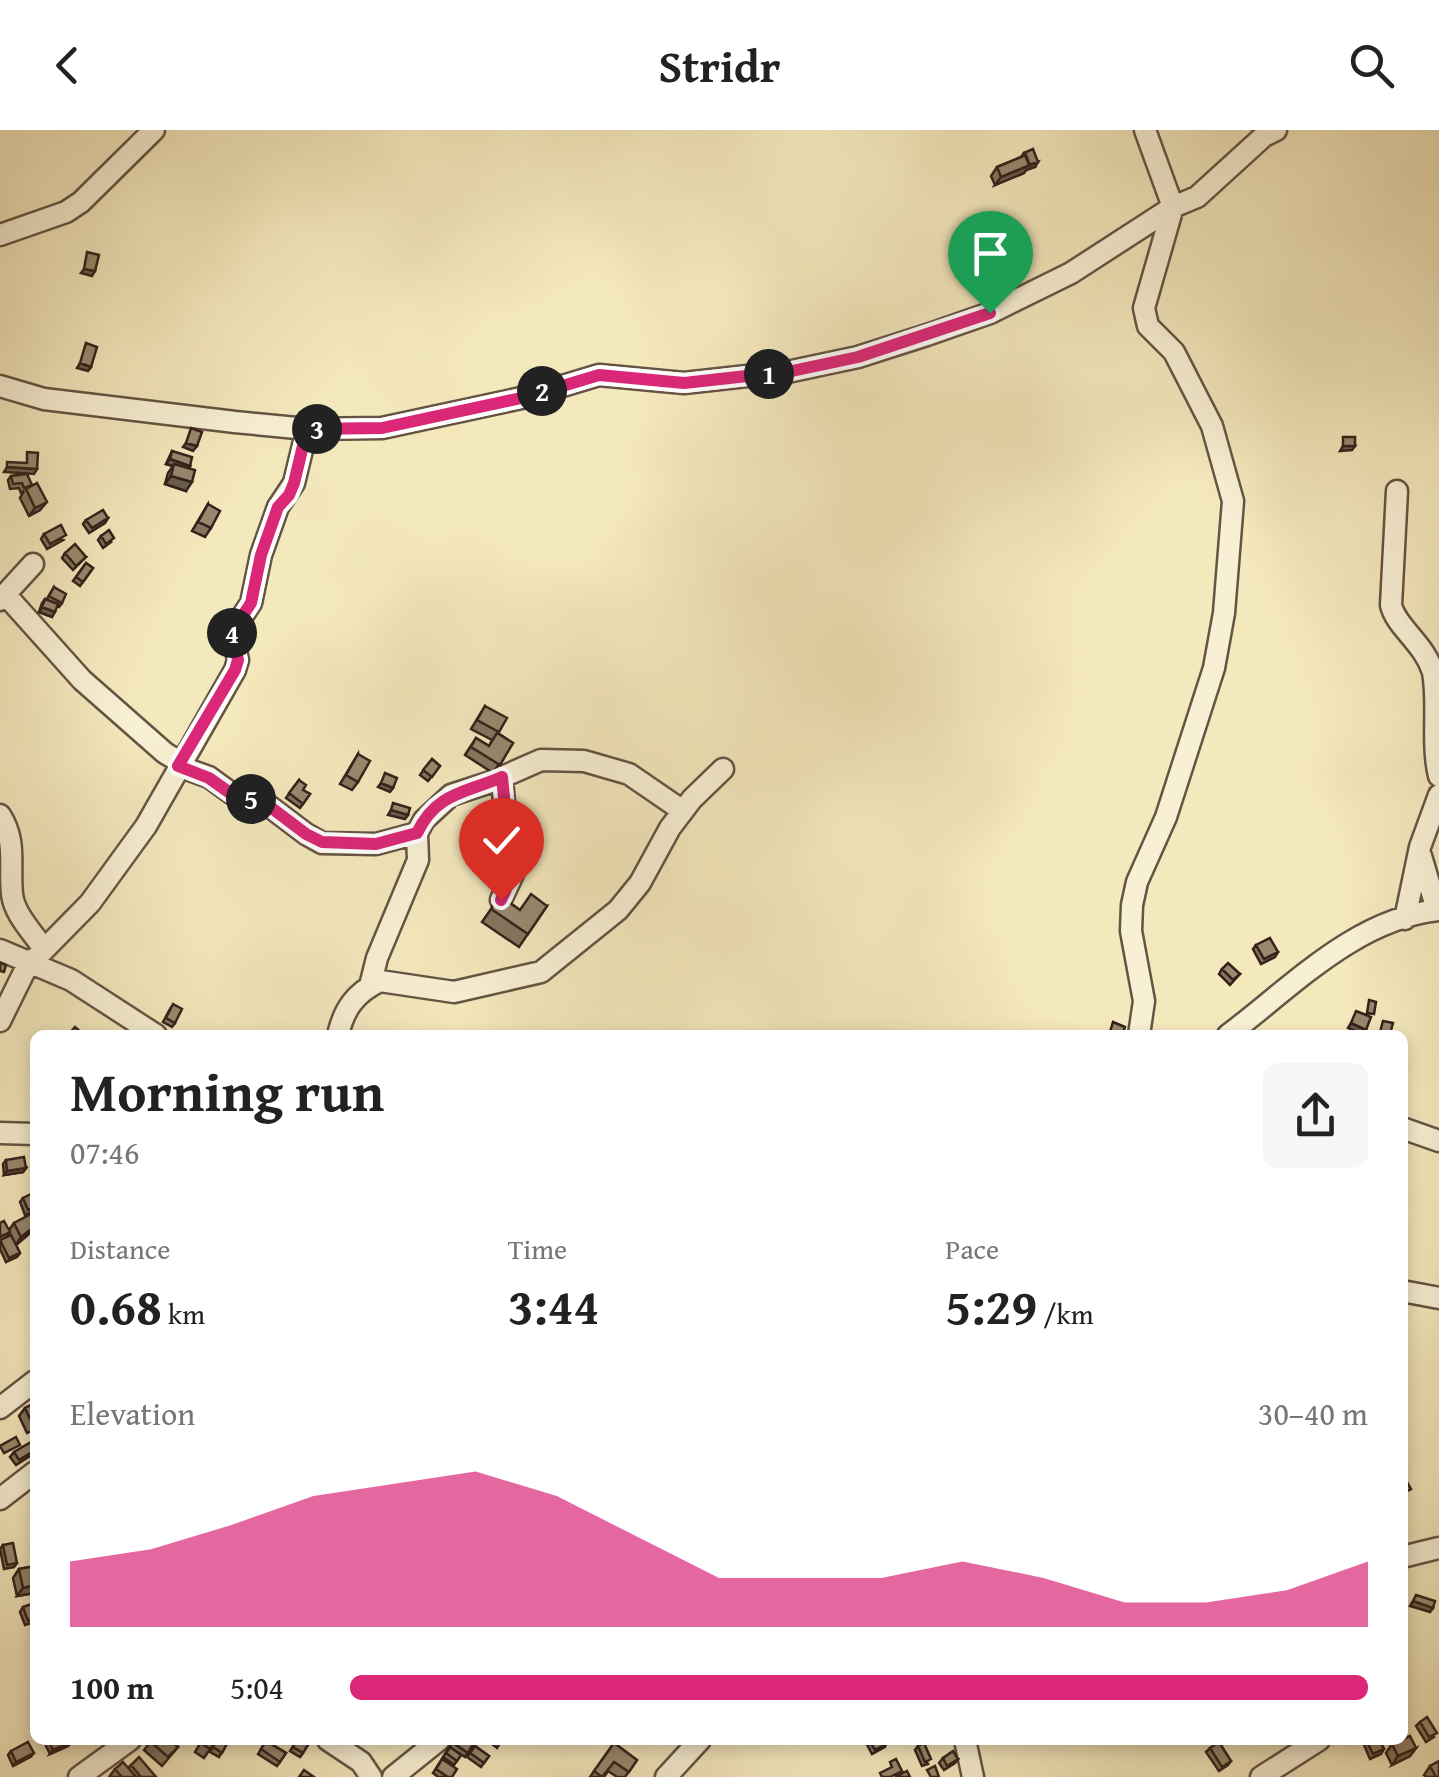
<!DOCTYPE html>
<html lang="en">
<head>
<meta charset="utf-8">
<style>
  :root { --surface:#fff; --page:#f6f6f6; --text:#222; --muted:#767676; --accent:#db2777 }
  body { margin:0; font-family:"Gentium Book Plus",serif; background:var(--page); color:var(--text); height:100vh; display:flex; flex-direction:column; font-size:38px; white-space:nowrap }
  * { box-sizing:border-box; margin:0 }
  p { font-size:32px; color:var(--muted) }
  .icon { flex:none; width:55px; height:55px; fill:none; stroke:currentColor; stroke-width:2; stroke-linecap:round; stroke-linejoin:round }
  .map { position:relative; flex:1; overflow:hidden }
  .details { position:absolute; left:30px; top:900px; width:1378px; height:715px; display:flex; flex-direction:column; background:var(--surface); border-radius:15px; box-shadow:0 5px 15px #0003 }
  .details>* { flex:none }
  .pin { position:absolute; display:grid; place-items:center; width:85px; height:85px; color:#fff; margin:-102px -42px; border-radius:50% 50% 50% 0; rotate:-45deg; box-shadow:0 0 10px #0007 }
  .pin .icon { rotate:45deg }
  .km { position:absolute; width:50px; height:50px; margin:-25px; border-radius:50%; background:#222; color:#fff; font-size:28px; line-height:50px; text-align:center }
  .round { display:grid; place-items:center; flex:none; width:105px; height:105px; border-radius:15px; background:var(--page) }
  .head { display:flex; align-items:center; justify-content:space-between; height:170px; padding:0 40px }
  h1 { font-size:55px; font-weight:800; line-height:75px }
  .figures { display:grid; grid-template-columns:repeat(3,1fr); gap:15px; height:170px; padding:10px 40px }
  .figures div { display:grid; align-content:center }
  .figures b { font-size:50px; font-weight:800 }
  .figures small { font-size:28px; font-weight:400 }
  .figures p { font-size:28px }
  .chart { height:280px; padding:20px 40px }
  .chart p { display:flex; justify-content:space-between }
  .chart svg { width:100%; height:180px; margin-top:10px; fill:var(--accent); opacity:.7 }
  ul { padding:0 40px; list-style:none; font-size:32px }
  li { display:grid; grid-template-columns:160px 120px 1fr; align-items:center; height:75px }
  li i { height:25px; border-radius:12px; background:var(--accent) }
  header { display:flex; justify-content:space-between; align-items:center; height:130px; padding:0 40px; background:var(--surface); font-size:45px; font-weight:800 }
  .map>svg:first-child { display:block }
</style>
</head>
<body>
<header><svg class="icon" aria-label="back" viewBox="0 0 24 24"><path d="M15 5l-7 7 7 7"/></svg>Stridr<svg class="icon" aria-label="search" viewBox="0 0 24 24"><circle cx="10" cy="10" r="6"/><path d="M15 15l6 6"/></svg></header>
<div class="map">
<svg width="1439" height="1647" viewBox="0 0 1439 1647">
  <rect width="100%" height="100%" fill="#f4e8bd"/>
  <filter id="stains"><feTurbulence type="fractalNoise" baseFrequency=".002" numOctaves="4"/><feColorMatrix values="0 0 0 0 .2 0 0 0 0 .09 0 0 0 0 .02 0 0 0 .5 -.17"/></filter>
  <radialGradient id="worn" r=".72"><stop offset=".6" stop-color="#630" stop-opacity="0"/><stop offset="1" stop-color="#630" stop-opacity=".3"/></radialGradient>
  <g fill="none" stroke-linecap="round" stroke-linejoin="round">
    <g stroke="#655444" stroke-width="25">
      <path id="minor" d="M0,105L66,82L81,72L154,0
        M0,256L44,269L235,292L307,299L382,298L526,267L599,245L684,253L792,241L858,227L927,205L990,183L1071,143L1173,77L1197,67L1264,6L1276,0
        M1397,361L1391,475C1396,497 1424,513 1433,542C1439,575 1431,612 1439,646
        M5,464L82,550L165,623L180,632
        M0,470L33,434
        M178,636L209,647L231,663L269,676L306,704L322,713L376,714L417,703
        M0,685C17,711 9,736 12,764C14,784 33,803 44,819
        M1421,726L1437,780
        M501,770L520,729L517,711L505,687L502,647
        M1405,789L1420,717L1439,665
        M0,820L71,850L156,905
        M33,831L90,773L146,696L235,540L238,530L232,502L251,473L261,425L278,377L294,353L307,299
        M370,856L377,828L418,730L417,703L424,690L451,665L491,652L541,630L584,631L629,644L683,681
        M0,891L30,830
        M338,905C344,879 355,863 380,851L454,862L541,842L618,780L640,753L670,698L692,669L723,639
        M1139,905L1144,871L1131,801L1132,775L1137,752L1166,687L1214,538L1224,483L1233,371L1212,296L1174,222L1148,196L1144,178L1173,77L1145,0
        M1228,905C1292,857 1355,789 1439,780
        M1402,998L1439,1011
        M0,1003L35,1004
        M1402,1161L1439,1168
        M0,1278L35,1251
        M0,1369L35,1342
        M1402,1427L1439,1418
        M328,1610L361,1632L371,1647
        M965,1610L973,1647
        M79,1647L130,1610
        M393,1647L439,1610
        M666,1647L700,1610
        M1261,1647L1319,1610"/>
    </g>
    <use href="#minor" stroke="#f8f0d4" stroke-width="20"/>
  </g>
  <path fill="#83765f" stroke="#35221b" stroke-width="2.5" d="M1024,23L1035,37L1026,40L1024,43L995,55L991,46L997,37L1021,27Z
    M172,321L190,336L188,338L186,361L165,354L168,343L173,336L166,334Z
    M27,344L40,380L29,386L20,368L24,361L21,363L19,358L10,359L8,350L11,346Z
    M208,374L211,398L205,407L192,401Z
    M108,388L105,393L89,403L83,394L86,390Z
    M44,404L63,410L47,419L41,409Z
    M101,406L111,412L103,418L98,410Z
    M65,423L86,427L73,440L62,428Z
    M86,433L93,438L80,456L73,451Z
    M54,457L62,473L59,477L57,476L52,487L39,482L42,473L45,469H47Z
    M485,576L498,603L513,613L493,643L465,625L476,608L489,616L492,610L471,599Z
    M358,624V652L352,660L340,654Z
    M432,629L440,636L428,651L420,645Z
    M299,650L303,660L310,664L300,678L286,668Z
    M500,766L520,780L547,776L519,817L482,792Z
    M1256,815L1278,822L1275,827L1261,834L1253,819Z
    M1222,839L1240,844L1230,855L1219,844Z
    M170,879L175,893L172,897L163,892Z
    M6,1030L26,1038L23,1042L4,1045L3,1034Z
    M23,1068L35,1074L33,1081L25,1085L20,1072Z
    M14,1093L30,1103L16,1115L20,1123L17,1127L6,1132L0,1119V1111L9,1105V1104L7,1106L9,1100Z
    M35,1273V1299L27,1303L19,1286L25,1278Z
    M35,1321L33,1324L16,1335L10,1327L14,1322Z
    M3,1415L17,1433L14,1437L4,1439L0,1419Z
    M35,1436V1463L17,1466L13,1448L19,1439Z
    M35,1473V1492L25,1495L20,1482L23,1477Z
    M1420,1592L1434,1607L1426,1612L1416,1596Z
    M48,1610L71,1612L68,1616L50,1624L45,1614Z
    M152,1610L178,1617L162,1636L144,1620Z
    M202,1610H216L204,1628L195,1622Z
    M217,1610H229L219,1627L210,1622Z
    M297,1610L303,1623L300,1627L290,1621Z
    M454,1610L475,1611L465,1627L457,1622L461,1625L454,1635L443,1627Z
    M487,1610H502L497,1618Z
    M866,1610H887L885,1617L872,1624L865,1611Z
    M1362,1610H1379L1384,1619L1381,1624L1370,1629Z
    M266,1611L286,1623L277,1636L258,1624Z
    M614,1613L637,1630L625,1647H617L608,1641L604,1647H590Z
    M1392,1614L1416,1618L1410,1626L1392,1635L1386,1623Z
    M475,1616L489,1626L481,1637L467,1627Z
    M918,1616L928,1634L922,1636L915,1620Z
    M1210,1618L1231,1631L1228,1635L1219,1641L1206,1622Z
    M11,1621L30,1627L13,1636L8,1625Z
    M943,1628L958,1629L955,1633L944,1640L939,1633Z
    M442,1629L452,1647H438L433,1643Z
    M131,1635L156,1647H109L115,1639L128,1638Z
    M1430,1636L1439,1647H1426L1424,1645Z"/>
  <path fill="#6a604e" stroke="#35221b" stroke-width="2.5" d="M1038,32L1035,37L1026,40L1024,43L995,55L1001,47Z
    M84,139L95,141L92,146L81,143Z
    M80,233L91,237L88,241L77,238Z
    M186,313L197,316L193,321L183,317Z
    M1343,316H1355L1352,320L1340,321Z
    M170,329L190,336L186,340L166,334Z
    M7,337L37,339L34,344L4,342Z
    M171,346L192,352L186,361L165,354Z
    M47,372L40,380L29,386L35,378Z
    M42,477L55,482L52,487L39,482Z
    M381,653L393,658L390,662L378,657Z
    M391,680L408,685L405,689L388,685Z
    M1351,893L1366,900L1363,904L1348,898Z
    M26,1038L23,1042L4,1045L7,1041Z
    M35,1096L30,1103L15,1116L21,1107Z
    M35,1455V1463L17,1466L23,1458Z
    M1413,1471L1433,1478L1430,1482L1410,1476Z
    M71,1612L68,1616L50,1624L53,1620Z
    M1416,1618L1410,1626L1392,1635L1398,1626Z
    M34,1623L30,1627L13,1636L16,1632Z"/>
  <path fill="#98896f" stroke="#35221b" stroke-width="2.5" d="M1033,19L1038,32L1029,35L1024,23Z
    M1026,25L1030,35L1001,47L997,37Z
    M87,122L99,125L95,141L84,139Z
    M86,213L97,217L91,237L80,233Z
    M191,298L202,302L197,316L186,313Z
    M1343,307H1355V316H1343Z
    M172,321L192,327L190,336L170,329Z
    M27,322L38,323L37,339L7,337V332L27,333Z
    M174,334L195,340L192,352L171,346Z
    M27,344L32,355L24,358L22,353L13,354L11,346Z
    M37,353L47,372L35,378L26,359Z
    M208,374L220,381L211,398L198,392Z
    M103,380L108,388L92,398L86,390Z
    M61,395L66,405L50,414L44,404Z
    M109,400L114,408L106,414L101,406Z
    M75,414L86,427L76,436L65,423Z
    M86,433L93,438L83,452L76,447Z
    M54,457L66,464L62,473L49,466Z
    M45,469L58,474L55,482L42,477Z
    M485,576L507,588L499,602L477,590Z
    M497,603L513,613L500,635L471,617L476,608L489,616Z
    M358,624L370,631L358,652L346,645Z
    M432,629L440,636L432,647L423,640Z
    M385,643L397,648L393,658L381,653Z
    M299,650L306,655L303,660L310,664L303,674L289,663Z
    M393,673L410,678L408,685L391,680Z
    M531,764L547,776L528,804L491,779L500,766L520,780Z
    M1270,808L1278,822L1264,829L1256,815Z
    M0,833L6,835L4,842L0,841Z
    M1228,833L1240,844L1233,850L1222,839Z
    M1369,870L1376,872L1374,884L1367,883Z
    M173,874L182,879L175,893L166,888Z
    M1356,881L1371,887L1366,900L1351,893Z
    M1383,891L1393,893L1390,904L1380,902Z
    M1113,892L1125,897L1122,905L1110,902Z
    M75,897L84,905H68Z
    M24,1027L26,1038L7,1041L6,1030Z
    M31,1064L35,1078L28,1080L23,1068Z
    M31,1084L35,1091V1096L21,1107L14,1093Z
    M4,1091L10,1102L0,1107V1093Z
    M11,1105L20,1123L9,1128L0,1110Z
    M35,1273V1294L33,1295L25,1278Z
    M16,1307L20,1315L4,1323L0,1316Z
    M31,1312L35,1320L19,1330L14,1322Z
    M1402,1347H1404L1411,1359L1402,1364Z
    M13,1413L17,1433L7,1435L3,1415Z
    M35,1436V1455L23,1458L19,1439Z
    M1416,1465L1435,1471L1433,1478L1413,1471Z
    M35,1473V1489L28,1491L23,1477Z
    M1427,1587L1437,1603L1429,1607L1420,1592Z
    M1410,1606L1416,1618L1398,1626L1392,1614Z
    M48,1610H70L71,1612L53,1620Z
    M152,1610H170L178,1617L168,1627L151,1612Z
    M203,1610H216L210,1619L201,1613Z
    M217,1610H229L222,1623L213,1617Z
    M297,1610H311L303,1623L293,1617Z
    M454,1610H472L475,1611L468,1623L453,1613Z
    M869,1610H887L888,1613L875,1620Z
    M1366,1610H1379L1384,1619L1373,1624Z
    M266,1611L286,1623L280,1632L261,1619Z
    M28,1612L34,1623L16,1632L11,1621Z
    M1219,1612L1231,1631L1222,1637L1210,1618Z
    M614,1613L637,1630L629,1642L614,1632L602,1647L594,1641Z
    M924,1613L931,1629L925,1632L918,1616Z
    M475,1616L489,1626L484,1633L470,1623Z
    M450,1617L461,1625L457,1631L446,1623Z
    M953,1621L958,1629L947,1636L943,1628Z
    M139,1627L156,1647H141L131,1635Z
    M442,1629L457,1639L452,1647H448L436,1639Z
    M896,1629L902,1641L890,1647H882L880,1643L892,1637L890,1632Z
    M1439,1631V1647H1436L1430,1636Z
    M123,1632L136,1647H122L115,1639Z
    M935,1636L939,1647H931L927,1640Z
    M304,1640L314,1647H299Z
    M907,1641L910,1647H895Z"/>
  <g fill="none" stroke-linecap="round" stroke-linejoin="round">
    <g stroke="#fff" stroke-width="20">
      <path id="route" d="M501,770L520,729V719L506,687L502,647C466,663 437,662 417,703L376,714L322,712L306,704L269,676L230,663L209,648L178,636L235,540L238,530L232,502L251,473L261,425L278,377L289,365L294,353L307,299L382,298L526,267L599,245L684,253L792,241L858,227L990,183"/>
    </g>
    <use href="#route" stroke="#db2777" stroke-width="12"/>
  </g>
  <rect width="100%" height="100%" filter="url(#stains)"/>
  <rect width="100%" height="100%" fill="url(#worn)"/>
</svg>
<div class="pin" style="left:990px;top:183px;background:#1e9e55"><svg class="icon" aria-label="arrive" viewBox="0 0 24 24"><path d="M6 21V4h12l-3 4 3 4H6"/></svg></div>
<div class="pin" style="left:501px;top:770px;background:#d93025"><svg class="icon" aria-label="check" viewBox="0 0 24 24"><path d="M5 12l5 5 9-10"/></svg></div>
<b class="km" style="left:769px;top:244px">1</b>
<b class="km" style="left:542px;top:261px">2</b>
<b class="km" style="left:317px;top:299px">3</b>
<b class="km" style="left:232px;top:503px">4</b>
<b class="km" style="left:251px;top:669px">5</b>
<section class="details">
<div class="head"><div><h1>Morning run</h1><p>07:46</p></div><a class="round"><svg class="icon" aria-label="share" viewBox="0 0 24 24"><path d="M12 15V3M7 8l5-5 5 5M5 13v7h14v-7"/></svg></a></div>
<div class="figures">
<div><p>Distance</p><b>0.68<small> km</small></b></div>
<div><p>Time</p><b>3:44</b></div>
<div><p>Pace</p><b>5:29<small> /km</small></b></div>
</div>
<div class="chart"><p><span>Elevation</span>30–40 m</p>
<svg viewBox="0 0 160 44" preserveAspectRatio="none"><path d="M0 44V28L10 25L20 19L30 12L40 9L50 6L60 12L70 22L80 32L90 32L100 32L110 28L120 32L130 38L140 38L150 35L160 28V44z"/></svg>
</div>
<ul>
<li><b>100 m</b>5:04<i style="width:100%"></i></li>
</ul>
</section>
</div>
</body>
</html>
